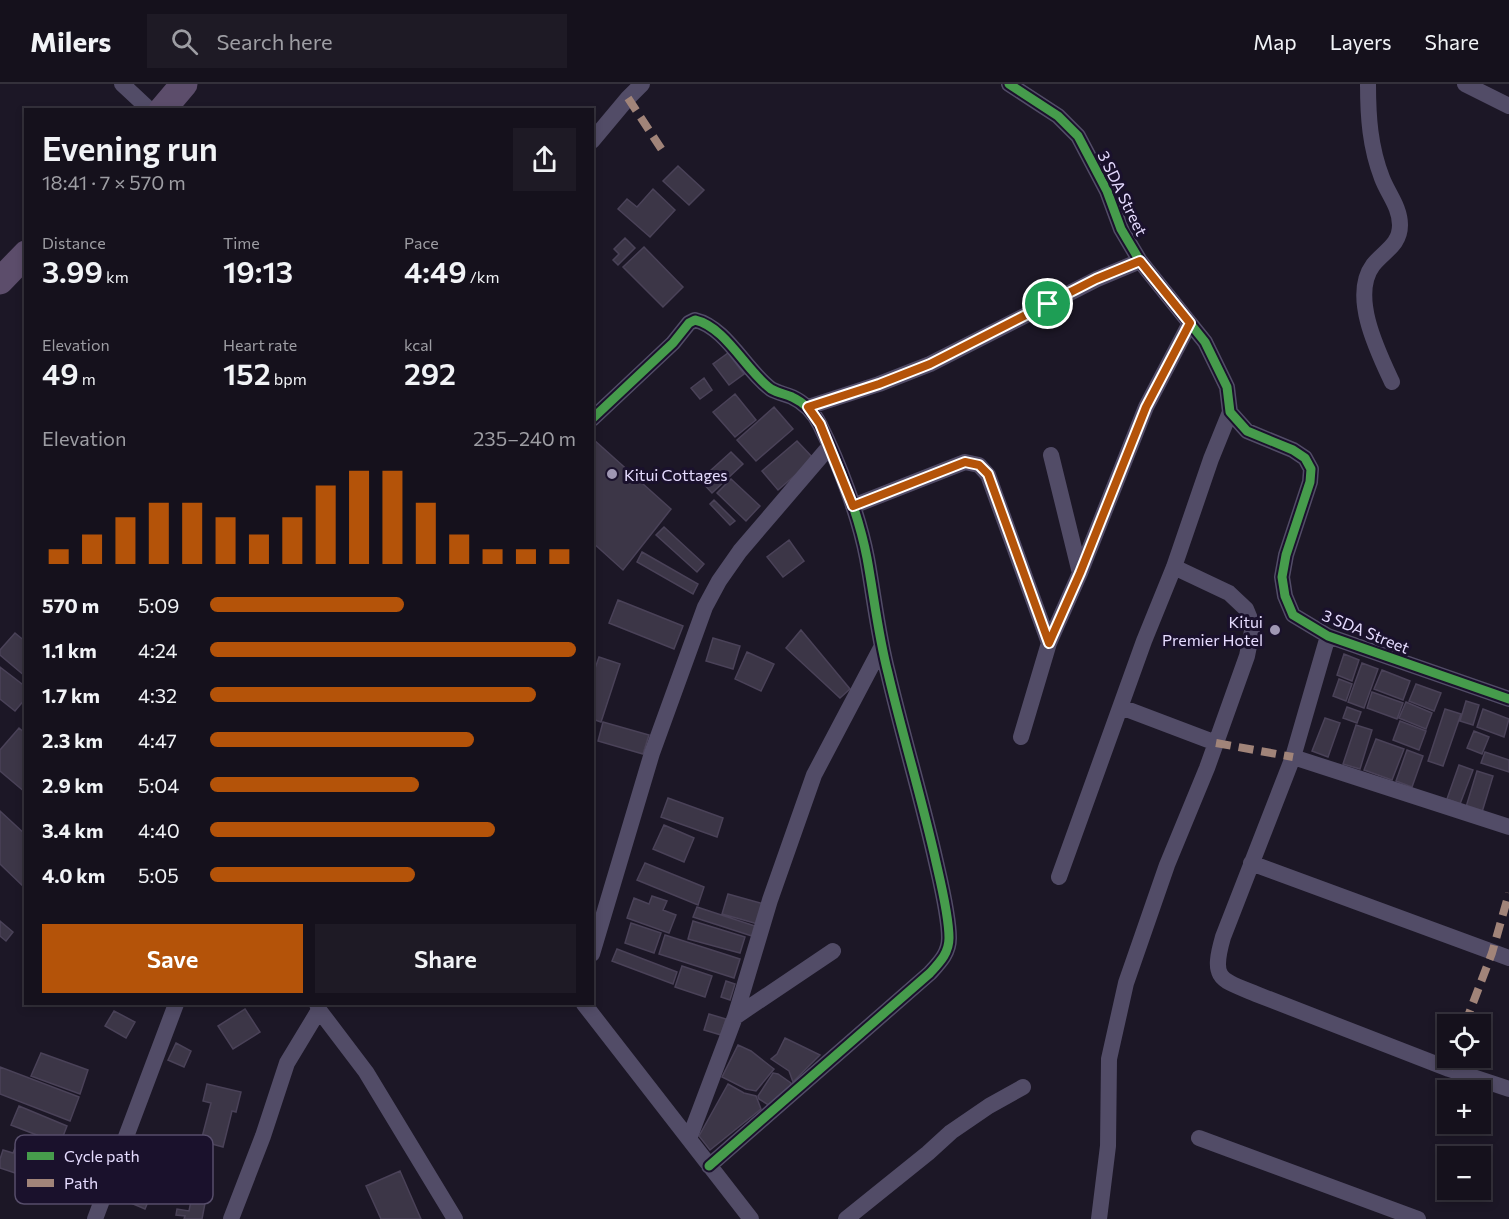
<!DOCTYPE html>
<html lang="en">
<head>
<meta charset="utf-8">
<style>
  :root { --surface:#15111c; --page:#1e1a25; --text:#f1f3f6; --muted:#9d9da3; --line:#34313b; --accent:#b45309 }
  body { margin:0; font-family:Commissioner,sans-serif; background:var(--page); color:var(--text); height:100vh; display:flex; flex-direction:column; font-size:22px; white-space:nowrap }
  * { box-sizing:border-box; margin:0 }
  p { font-size:20px; color:var(--muted) }
  .icon { flex:none; width:33px; height:33px; fill:none; stroke:currentColor; stroke-width:2; stroke-linecap:round; stroke-linejoin:round }
  .map { position:relative; flex:1; overflow:hidden }
  .details { position:absolute; left:24px; top:24px; width:570px; height:897px; display:flex; flex-direction:column; background:var(--surface); border-radius:0px; box-shadow:0 3px 9px #0003,0 0 0 2px var(--line) }
  .details>* { flex:none }
  .buttons { position:absolute; left:1437px; top:930px; display:grid; gap:12px }
  .buttons a { display:grid; place-items:center; width:54px; height:54px; border-radius:0px; background:var(--surface); box-shadow:0 3px 9px #0003,0 0 0 2px var(--line); font-size:30px }
  .pin { position:absolute; display:grid; place-items:center; width:51px; height:51px; color:#fff; margin:-26px; border:3px solid #fff; border-radius:50%; box-shadow:0 2px 6px #0007 }
  .round { display:grid; place-items:center; flex:none; width:63px; height:63px; border-radius:0px; background:var(--page) }
  .overview { display:flex; align-items:center; justify-content:space-between; height:102px; padding:0 18px }
  h1 { font-size:33px; font-weight:600; line-height:45px }
  .figures { display:grid; grid-template-columns:repeat(3,1fr); gap:9px; height:102px; padding:6px 18px }
  .figures div { display:grid; align-content:center }
  .figures b { font-size:30px; font-weight:600 }
  .figures small { font-size:16px; font-weight:400 }
  .figures p { font-size:16px }
  .chart { height:168px; padding:12px 18px }
  .chart p { display:flex; justify-content:space-between }
  .chart svg { width:100%; height:108px; margin-top:6px; stroke:var(--accent); stroke-width:6 }
  .primary-button { display:flex; gap:12px; margin-top:auto; padding:12px 18px }
  .primary-button a { flex:1; height:69px; border-radius:0px; background:var(--accent); color:#fff; font-size:24px; font-weight:600; line-height:69px; text-align:center }
  .primary-button a+a { background:var(--page); color:var(--text) }
  ul { padding:0 18px; list-style:none; font-size:20px }
  li { display:grid; grid-template-columns:96px 72px 1fr; align-items:center; height:45px }
  li i { height:15px; border-radius:8px; background:var(--accent) }
  header { display:flex; align-items:center; gap:36px; box-sizing:border-box; height:84px; padding:0 30px; background:var(--surface); border-bottom:2px solid var(--line) }
  header strong { font-size:28px }
  nav { display:flex; gap:33px; margin-inline-start:auto; font-size:21px }
  .search { width:420px; height:54px; background:var(--page); display:flex; align-items:center; gap:15px; box-sizing:border-box; padding:0 21px; border-radius:0px; color:var(--muted); font-size:22px }
  .map>svg:first-child { display:block }
</style>
</head>
<body>
<header>
<strong>Milers</strong>
<div class="search"><svg class="icon" aria-label="search" viewBox="0 0 24 24"><circle cx="10" cy="10" r="6"/><path d="M15 15l6 6"/></svg>Search here</div>
<nav><a>Map</a><a>Layers</a><a>Share</a></nav>
</header>
<div class="map">
<svg width="1509" height="1135" viewBox="0 0 1509 1135">
  <rect width="100%" height="100%" fill="#1c1726"/>
  <path fill="#3c3647" stroke="#4a4258" stroke-width="1.5" d="M678,82L704,106L689,121L663,97Z
    M653,105L675,126L650,153L618,125L627,115L637,123Z
    M625,154L635,164L618,181L613,176L619,170L614,165Z
    M644,163L683,203L663,223L623,183Z
    M728,269L744,290L729,301L713,280Z
    M704,294L712,306L700,315L691,304Z
    M735,310L756,336L735,353L713,328Z
    M774,323L793,345L756,377L737,356Z
    M593,355L671,425L623,486L592,458Z
    M797,357L814,375L778,406L762,387Z
    M731,368L743,380L712,409L700,396Z
    M731,395L760,422L746,437L717,409Z
    M714,416L735,437L730,441L710,420Z
    M664,443L704,480L697,488L656,451Z
    M789,456L804,477L783,493L767,473Z
    M642,468L698,500L693,510L637,478Z
    M618,516L683,542L674,565L609,539Z
    M801,546L850,605L840,614L786,564Z
    M15,549L26,558V593L0,571V566Z
    M713,554L740,562L733,585L706,577Z
    M747,568L774,580L761,607L735,595Z
    M1344,570L1359,576L1352,597L1337,591Z
    M599,573L620,580L601,638L592,635V593Z
    M1362,579L1378,585L1364,624L1348,618Z
    M0,583L26,603V614L15,627L0,615Z
    M1382,586L1410,597L1403,616L1374,605Z
    M1339,595L1352,600L1346,617L1333,612Z
    M1416,600L1441,609L1434,627L1409,617Z
    M1372,608L1403,619L1397,635L1367,624Z
    M1466,617L1479,621L1473,641L1460,637Z
    M1406,618L1432,629L1426,645L1399,634Z
    M1347,623L1361,628L1357,639L1343,634Z
    M1445,625L1461,630L1443,682L1428,677Z
    M1483,625L1509,635L1504,653L1477,643Z
    M1325,634L1340,639L1328,673L1312,667Z
    M1400,637L1426,647L1419,666L1393,656Z
    M603,638L649,651L643,670L598,657Z
    M1356,641L1372,646L1360,685L1343,680Z
    M19,644L26,650V709L0,687V666Z
    M1474,647L1489,653L1482,670L1467,664Z
    M1376,655L1404,665L1392,696L1364,686Z
    M1407,666L1423,672L1412,703L1396,697Z
    M1485,668L1509,676V688L1481,679Z
    M1459,681L1473,686L1460,720L1447,715Z
    M1477,687L1493,692L1482,728L1466,723Z
    M668,714L723,734L717,753L661,733Z
    M0,727L26,751V805L0,780Z
    M664,741L694,754L684,778L653,765Z
    M645,779L704,803L698,821L637,796Z
    M728,810L764,820L758,840L722,830Z
    M652,812L667,817L663,826L676,831L669,849L627,834L634,814L649,820Z
    M697,823L758,843L755,853L693,833Z
    M0,837L13,848L6,857L0,852Z
    M693,837L745,853L740,869L688,855Z
    M631,839L661,849L654,869L625,859Z
    M665,851L740,875L734,894L659,870Z
    M617,865L677,888L673,900L612,877Z
    M682,882L712,892L705,913L675,903Z
    M726,897L735,900L730,916L721,913Z
    M245,925L260,948L233,965L218,942Z
    M114,927L135,938L126,954L105,942Z
    M709,930L726,935L721,951L704,946Z
    M785,954L820,971L793,998L789,987L771,975L777,970Z
    M176,959L191,967L184,983L168,976Z
    M738,961L751,967L774,985L756,1007L746,1005L722,993Z
    M41,969L88,986L80,1010L31,992Z
    M0,983L79,1013L70,1037L0,1010Z
    M773,989L778,990L791,999L789,1007L770,1022L759,1015L758,1012Z
    M207,1000L241,1008L236,1028L232,1027L223,1063L201,1057L211,1019L203,1017Z
    M728,1000L744,1009L756,1012L761,1025L710,1066L699,1052Z
    M19,1022L67,1042L60,1060L11,1041Z
    M16,1062L43,1071L41,1079L51,1082L45,1099L0,1084V1075L3,1066L13,1069Z
    M400,1087L421,1135H381L366,1102Z
    M138,1102L152,1108L145,1125L131,1119Z
    M193,1107L207,1109L202,1135H184L185,1132L176,1131L177,1125L189,1127Z"/>
  <g fill="none" stroke-linecap="round" stroke-linejoin="round">
    <path stroke="#524c67" stroke-width="16" d="M122,0L150,26
      M1009,0L1058,32L1078,52L1107,107L1121,145L1140,177L1205,258L1227,303L1230,328L1247,347L1293,366L1305,374L1311,385L1310,398L1286,471L1282,493L1285,512L1293,531L1328,552L1509,615
      M1368,0C1368,33 1370,63 1382,94C1388,110 1400,123 1400,141C1400,161 1384,167 1373,181C1350,212 1378,268 1392,298
      M1465,0L1509,22
      M592,57L628,14L642,0
      M808,323L879,300L930,280L1097,195L1140,177
      M592,335L673,259L689,239L695,236C726,243 746,287 771,305C778,309 785,310 792,313C805,319 814,329 820,341C839,379 859,432 867,474C874,512 878,551 888,589C903,653 922,715 936,778C941,800 949,832 949,854C949,869 940,878 930,889L709,1082
      M1051,371L1080,489
      M853,422L965,378L979,381L988,391L1049,559
      M1328,552L1293,673L1223,853C1211,895 1219,895 1256,910L1449,985L1509,1005
      M1121,623L1216,659
      M1021,653L1049,559L1080,489L1146,323L1190,239
      M1293,673L1509,743
      M1251,779L1509,874
      M1059,793L1144,557L1174,483L1211,375L1230,328
      M592,870L652,669L705,523L719,497L740,467L829,363
      M317,920L319,926L366,988L455,1135
      M584,920L751,1135
      M735,933L833,867
      M1199,1054L1418,1135
      M689,1055L735,933L770,816L814,691L882,562
      M95,1135L176,920
      M231,1135L263,1052L287,979L319,926
      M846,1135L928,1069L951,1048L989,1022L1023,1003
      M1099,1135L1108,1062L1109,975L1126,899L1167,781L1207,684L1247,572L1253,542L1246,525L1229,509L1174,483"/>
    <path stroke="#5c4d6b" stroke-width="27" d="M162,26L184,0
      M0,197L26,170"/>
    <path stroke="#a18479" stroke-width="8" stroke-dasharray="15 8" stroke-linecap="butt" d="M628,14L662,66
      M1216,659L1293,673
      M1465,940L1492,869L1509,809
      M1449,985L1453,974"/>
    <g stroke="#1a112c" stroke-width="13">
      <path id="cycleway" d="M1009,0L1058,32L1078,52L1107,107L1121,145L1140,177L1205,258L1227,303L1230,328L1247,347L1293,366L1305,374L1311,385L1310,398L1286,471L1282,493L1285,512L1293,531L1328,552L1509,615
        M592,335L673,259L689,239L695,236C726,243 746,287 771,305C778,309 785,310 792,313C805,319 814,329 820,341C839,379 859,432 867,474C874,512 878,551 888,589C903,653 922,715 936,778C941,800 949,832 949,854C949,869 940,878 930,889L709,1082"/>
    </g>
    <use href="#cycleway" stroke="#469c4c" stroke-width="9"/>
  </g>
  <g fill="none" stroke-linecap="round" stroke-linejoin="round">
    <g stroke="#fff" stroke-width="12">
      <path id="route" d="M1140,177L1190,239L1146,323L1080,489L1049,559L988,390L979,381L965,378L853,422L820,340L808,323L879,300L930,280L1096,195Z"/>
    </g>
    <use href="#route" stroke="#b45309" stroke-width="8"/>
  </g>
  <g fill="#9f97b3" stroke="#1a112c" stroke-width="2">
    <circle cx="612" cy="390" r="6"/>
    <circle cx="1275" cy="546" r="6"/>
  </g>
  <g text-anchor="middle" dominant-baseline="central" stroke-width="6" stroke-linejoin="round" paint-order="stroke">
    <g font-size="16" fill="#e6dcff" stroke="#1a112c">
      <text transform="translate(1123 109) rotate(64)">3 SDA Street</text>
      <text transform="translate(1366 547) rotate(22)">3 SDA Street</text>
    </g>
    <g font-size="16" fill="#e6dcff" stroke="#1a112c" text-anchor="start">
      <text x="624" y="390">Kitui Cottages</text>
      <text x="1263" y="537" text-anchor="end">Kitui<tspan x="1263" dy="18">Premier Hotel</tspan></text>
    </g>
  </g>
  <rect x="15" y="1051" width="198" height="69" rx="9" fill="#1a112c" stroke="#574e6b" stroke-width="1.5"/>
  <rect x="27" y="1068" width="27" height="8" fill="#469c4c"/>
  <rect x="27" y="1095" width="27" height="8" fill="#a18479"/>
  <g font-size="16" fill="#e6dcff">
    <text x="64" y="1078">Cycle path</text>
    <text x="64" y="1105">Path</text>
  </g>
</svg>
<div class="buttons">
<a><svg class="icon" aria-label="locate" viewBox="0 0 24 24"><circle cx="12" cy="12" r="6"/><path d="M12 2v4M12 18v4M2 12h4M18 12h4"/></svg></a>
<a>+</a>
<a>−</a>
</div>
<div class="pin" style="left:1048px;top:220px;background:#1e9e55"><svg class="icon" aria-label="arrive" viewBox="0 0 24 24"><path d="M6 21V4h12l-3 4 3 4H6"/></svg></div>
<section class="details">
<div class="overview"><div><h1>Evening run</h1><p>18:41 · 7 × 570 m</p></div><a class="round"><svg class="icon" aria-label="share" viewBox="0 0 24 24"><path d="M12 15V3M7 8l5-5 5 5M5 13v7h14v-7"/></svg></a></div>
<div class="figures">
<div><p>Distance</p><b>3.99<small> km</small></b></div>
<div><p>Time</p><b>19:13</b></div>
<div><p>Pace</p><b>4:49<small> /km</small></b></div>
</div>
<div class="figures">
<div><p>Elevation</p><b>49<small> m</small></b></div>
<div><p>Heart rate</p><b>152<small> bpm</small></b></div>
<div><p>kcal</p><b>292</b></div>
</div>
<div class="chart"><p><span>Elevation</span>235–240 m</p>
<svg viewBox="0 0 160 44" preserveAspectRatio="none"><path d="M5 44V38M15 44V32M25 44V25M35 44V19M45 44V19M55 44V25M65 44V32M75 44V25M85 44V12M95 44V6M105 44V6M115 44V19M125 44V32M135 44V38M145 44V38M155 44V38"/></svg>
</div>
<ul>
<li><b>570 m</b>5:09<i style="width:53%"></i></li>
<li><b>1.1 km</b>4:24<i style="width:100%"></i></li>
<li><b>1.7 km</b>4:32<i style="width:89%"></i></li>
<li><b>2.3 km</b>4:47<i style="width:72%"></i></li>
<li><b>2.9 km</b>5:04<i style="width:57%"></i></li>
<li><b>3.4 km</b>4:40<i style="width:78%"></i></li>
<li><b>4.0 km</b>5:05<i style="width:56%"></i></li>
</ul>
<div class="primary-button"><a>Save</a><a>Share</a></div>
</section>
</div>
</body>
</html>
